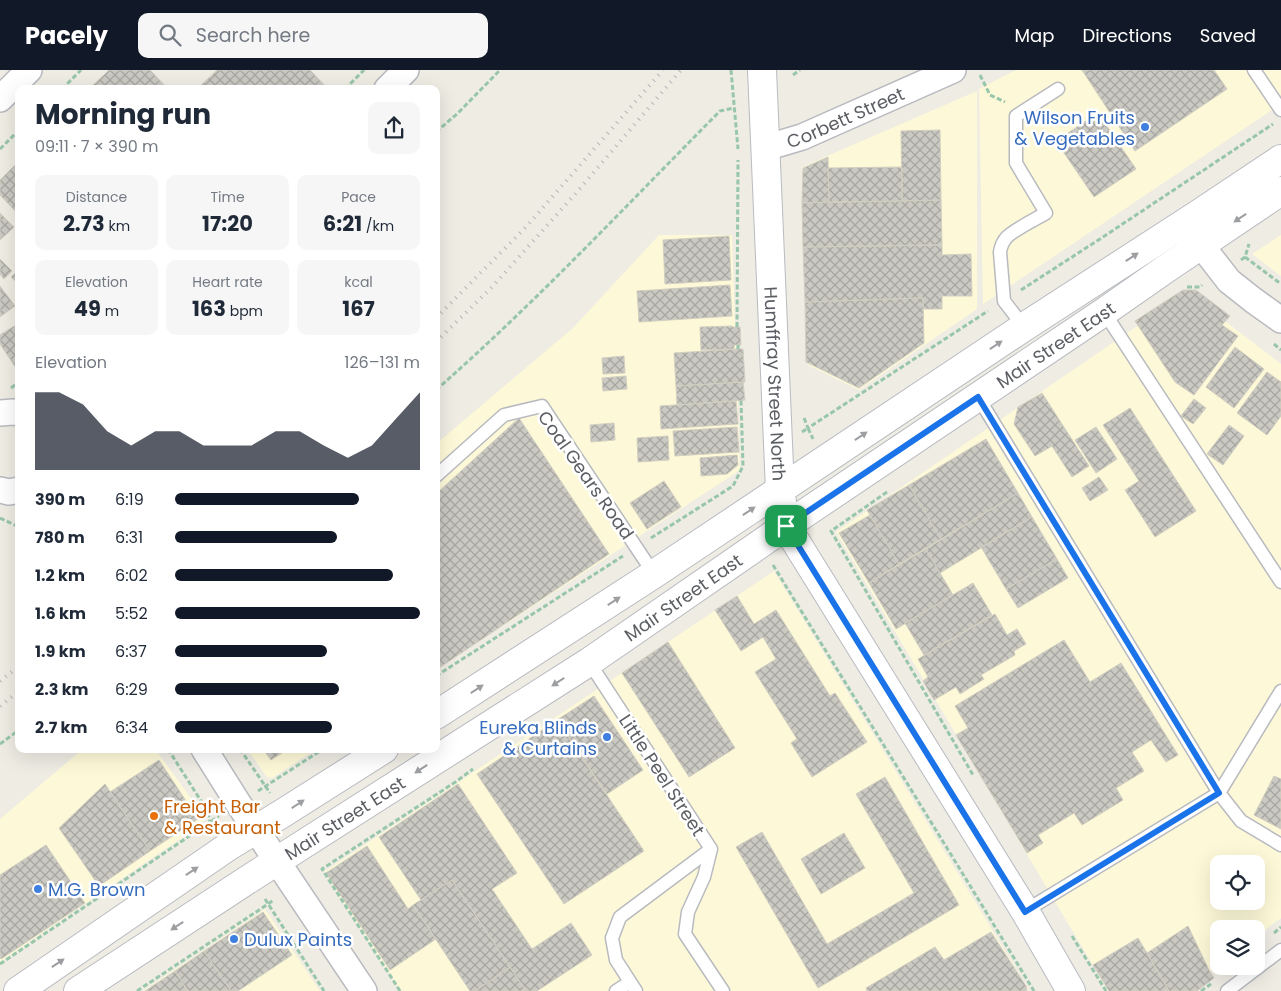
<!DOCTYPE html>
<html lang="en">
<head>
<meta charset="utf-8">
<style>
  :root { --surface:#fff; --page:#f6f6f7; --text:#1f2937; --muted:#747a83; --accent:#111827 }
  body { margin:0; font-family:Poppins,sans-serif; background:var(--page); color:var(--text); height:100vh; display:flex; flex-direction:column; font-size:19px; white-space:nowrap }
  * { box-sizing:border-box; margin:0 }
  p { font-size:16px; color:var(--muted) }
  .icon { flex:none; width:28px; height:28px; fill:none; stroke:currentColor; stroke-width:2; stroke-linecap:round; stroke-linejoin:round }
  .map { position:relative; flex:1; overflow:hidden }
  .sheet { position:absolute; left:15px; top:15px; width:425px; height:668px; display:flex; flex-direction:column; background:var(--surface); border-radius:10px; box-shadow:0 5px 20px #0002 }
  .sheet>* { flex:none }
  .fabs { position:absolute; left:1210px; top:785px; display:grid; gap:10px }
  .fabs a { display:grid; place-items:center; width:55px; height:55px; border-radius:10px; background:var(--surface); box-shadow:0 5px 20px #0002; font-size:25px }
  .pin { position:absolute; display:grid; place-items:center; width:42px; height:42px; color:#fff; margin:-21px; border-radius:10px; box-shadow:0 2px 8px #0006 }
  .round { display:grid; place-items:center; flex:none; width:52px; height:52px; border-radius:10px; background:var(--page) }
  .overview { display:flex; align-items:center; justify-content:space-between; height:85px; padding:0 20px }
  h1 { font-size:28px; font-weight:700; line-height:38px }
  .metrics { display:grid; grid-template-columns:repeat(3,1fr); gap:8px; height:85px; padding:5px 20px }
  .metrics div { display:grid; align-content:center; border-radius:10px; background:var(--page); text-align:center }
  .metrics b { font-size:21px; font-weight:700 }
  .metrics small { font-size:14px; font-weight:400 }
  .metrics p { font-size:14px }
  .chart { height:140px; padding:10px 20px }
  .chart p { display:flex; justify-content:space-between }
  .chart svg { width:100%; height:90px; margin-top:5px; fill:var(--accent); opacity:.7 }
  ul { padding:0 20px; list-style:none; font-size:16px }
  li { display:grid; grid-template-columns:80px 60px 1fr; align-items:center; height:38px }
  li i { height:12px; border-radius:6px; background:var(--accent) }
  header { display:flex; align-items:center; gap:30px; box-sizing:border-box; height:70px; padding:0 25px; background:var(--accent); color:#fff }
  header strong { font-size:24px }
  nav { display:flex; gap:28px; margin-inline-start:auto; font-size:18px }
  .search { width:350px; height:45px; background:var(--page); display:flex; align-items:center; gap:12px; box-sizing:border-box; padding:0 18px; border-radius:10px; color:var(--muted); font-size:19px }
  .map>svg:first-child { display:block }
</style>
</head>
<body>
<header>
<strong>Pacely</strong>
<div class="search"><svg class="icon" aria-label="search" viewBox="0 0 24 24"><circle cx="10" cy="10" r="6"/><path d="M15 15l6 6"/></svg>Search here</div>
<nav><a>Map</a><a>Directions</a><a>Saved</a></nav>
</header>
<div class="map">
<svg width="1281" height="921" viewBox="0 0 1281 921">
  <defs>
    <pattern id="building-cross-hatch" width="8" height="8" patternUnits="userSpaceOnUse" patternTransform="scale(1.25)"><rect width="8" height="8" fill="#cac9c2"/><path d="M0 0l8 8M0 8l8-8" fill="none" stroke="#a7a6a1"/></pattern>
  </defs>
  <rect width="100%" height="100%" fill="#eeece3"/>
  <path fill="#fdf9d8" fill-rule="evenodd" d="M1016,0H1281V34L983,234L979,19Z
    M977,21V239L859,320L808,295L802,97Z
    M659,165H732L740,400L436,600V374L573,258Z
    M1281,165V206L1252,184Z
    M1187,222L1281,294V848L1256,867V859H1219V895L1185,921H1108L836,462ZM1219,794H1256V831H1219Z
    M774,501L1027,917L1028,921H401L324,802Z
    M83,679H155L204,746L202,754L0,892V749Z
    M247,679H316L272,708L267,707Z
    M265,839L320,921H143Z"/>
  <path fill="url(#building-cross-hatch)" stroke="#d2cfc1" d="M109,0H150L168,19H89Z
    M217,0H310L328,19H197Z
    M1082,0H1214L1227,19L1135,81Z
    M1098,43L1136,99L1094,127L1056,71Z
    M940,60L941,130L902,131L901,61Z
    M828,87L829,132L802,133L803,98Z
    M16,94L19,98V145L0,125V110Z
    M902,97V131L829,132L828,98Z
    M941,130L942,175L803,177L802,133Z
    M0,143L14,157L0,170Z
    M729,166L731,210L665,214L663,170Z
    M942,175V185L971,184L972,226H942V239H923V228L805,232L803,177Z
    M0,189L12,201L4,209L0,204Z
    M19,200V215L11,207Z
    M730,215L732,246L639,252L637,221Z
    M0,216L15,236L0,247Z
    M1183,220H1196L1230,246L1222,255L1238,266L1194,325L1175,312L1135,251Z
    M923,228L924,273L859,318L806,292L805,232Z
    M19,253V297L16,298L0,274V265Z
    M732,256V257H740L741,275H734V279L701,280L700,257Z
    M1235,277L1264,299L1234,338L1206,317Z
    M738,279H743L745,312L676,316L674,283Z
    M624,286L625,303L603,304L602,288Z
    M1267,302L1281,312V346L1267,365L1237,343Z
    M626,306L627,319L603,321L602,308Z
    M743,312L745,330L677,335L676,316Z
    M1042,323L1089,396L1072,407L1052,376L1035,386L1014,354L1018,337Z
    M1194,329L1206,338L1193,354L1181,346Z
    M736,331L738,354L661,359L660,336Z
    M1130,338L1196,441L1155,467L1125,420L1139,411L1103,355Z
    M519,348L609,484L436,600V424Z
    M614,353L615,370L591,372L590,355Z
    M1229,355L1244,366L1223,395L1207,384Z
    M737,357L739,382L675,386L673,361Z
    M1096,357L1117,389L1096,403L1075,370Z
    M668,366L669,390L638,392L637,368Z
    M986,369L1018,423L941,469L909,415Z
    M737,385L738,395L727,404L701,406L700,388Z
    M1099,407L1108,420L1090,431L1082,418Z
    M664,411L681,437L647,459L630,433Z
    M909,415L941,469L899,494L867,440Z
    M1018,423L1032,447L940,503L926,479Z
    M870,445L899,494L869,513L839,463Z
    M1032,447L1057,489L1006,519L981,477Z
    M926,479L953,525L896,559L869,513Z
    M1057,489L1068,508L1018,538L1006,519Z
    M973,513L992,545L924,585L905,553Z
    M737,526L754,554L776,540L830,626L835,623L867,672L812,707L791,673L797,669L755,602L776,589L763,567L741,581L715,540Z
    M995,544L1007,565L1017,559L1026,574L1014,581L1015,585L981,605L984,609L960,624L956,617L934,630L923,611L928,607L918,589Z
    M1064,570L1090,612L1121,593L1178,685L1166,692L1151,670L1132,682L1144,701L1116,718L1123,730L1082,755L1074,743L1038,765L1043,773L1027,783L956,665L968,658L955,636Z
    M668,572L735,678L689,707L622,603Z
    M594,626L643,700L607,724L557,650Z
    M557,650L644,781L564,834L477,704Z
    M263,679H288L271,690Z
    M159,690L198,749L150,781L110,722Z
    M1274,706L1281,709V759L1254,745Z
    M885,707L959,835L818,918L736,777L762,762L827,874L914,823L856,724Z
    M105,714L150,781L99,816L59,758Z
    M458,714L517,803L492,819L532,879L571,853L592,885L537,921H526L452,810L421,830L379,767Z
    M844,763L865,798L821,824L801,789Z
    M46,775L85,833L1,889L0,887V805Z
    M367,776L408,839L413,835L436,869L390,900L326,803Z
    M452,810L510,897L475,921H470L413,835Z
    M263,842L292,885L238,921H231L204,881Z
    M1188,856L1209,900L1214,908L1197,921H1169L1147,883Z
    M991,862L1026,916L1027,921H867L866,918L935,877L944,890Z
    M1138,868L1147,883L1169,921H1109L1093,895Z
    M204,881L231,921H188L175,901Z
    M510,897L526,921H475Z
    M175,901L188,921H145Z"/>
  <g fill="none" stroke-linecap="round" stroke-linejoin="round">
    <g stroke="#b8babf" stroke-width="15">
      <path id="lane" d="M1254,0L1281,40
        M1104,242L1281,512
        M1024,257L1004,231L1000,182C1001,176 1003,171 1007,167C1015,159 1036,149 1046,143L1016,93V46L1058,19
        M978,327L1219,723L1241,751L1281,775
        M436,406L504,345L542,336L654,504
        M589,592L711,779L620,847L612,868L616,890L636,921
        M711,779L704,807L688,842L685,864L723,921
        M1025,841L1219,723L1281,621
        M616,921L630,912
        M1227,921L1281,880"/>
    </g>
    <g stroke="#b8babf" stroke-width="28">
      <g id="street">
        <path d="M387,19L406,0"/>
        <path d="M0,29L29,0"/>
        <path id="s1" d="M765,78L802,67L953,0"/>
        <path d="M1201,175L1229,211L1253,230L1281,250"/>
        <path d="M0,343L13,342L19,343"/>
        <path d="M0,420L9,422L19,420"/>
        <path d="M204,679L238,733L364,921"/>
      </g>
    </g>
    <g stroke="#b8bbc1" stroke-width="30">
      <g id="secondary">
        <path id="s2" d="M762,0L780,420L786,456L1025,841L1071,921"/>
        <path d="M436,645L654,504L1024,257L1197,145L1281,89"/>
        <path d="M18,921L229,776L283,743L384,679"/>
        <path id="s3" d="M78,921L252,807L589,592L786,456L1104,242L1167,198L1281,121"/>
      </g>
    </g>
    <path stroke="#98c6aa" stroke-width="3" stroke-dasharray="5 2.5" stroke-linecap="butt" d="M731,0L738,79
      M793,5L800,0
      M980,5L990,25L1005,32
      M62,19L81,0
      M345,19L364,0
      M436,62L458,43L500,0
      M0,79L19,60
      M1245,187L1281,214
      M1241,190L1245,187L1249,174
      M1187,217H1200L1202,215
      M1021,220L1103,167L1273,54
      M737,257L738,90
      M1274,274L1281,280
      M738,275V279
      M11,318L19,312
      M436,320C535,233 625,137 718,43L720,41L734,38
      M804,348L808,358L988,241
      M802,362L808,358L813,369
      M887,422L831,461L973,705
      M0,448L19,457
      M651,468L733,416L743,396L741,330
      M773,495L966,809L1034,921
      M436,606L623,486
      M0,674L19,660
      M168,679L208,742L210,753
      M240,679L270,723
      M258,721L323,679
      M265,829L324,921
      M1274,863L1281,857
      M1072,866L1106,921
      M0,894L219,746
      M137,921L274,830
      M400,921L322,799L457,711L473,699
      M1201,921L1211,914"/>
    <use href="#lane" stroke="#fff" stroke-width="12"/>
    <use href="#street" stroke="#fff" stroke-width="25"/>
    <use href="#secondary" stroke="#fff" stroke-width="28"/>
    <path stroke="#b4b5b5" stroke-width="4" stroke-dasharray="1 6" stroke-linecap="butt" d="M436,248L526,157L663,0
      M436,272L493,216L577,122L681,0
      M0,611L19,596
      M0,636L19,621"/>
  </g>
  <defs><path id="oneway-solid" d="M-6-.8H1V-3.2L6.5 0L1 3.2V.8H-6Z" transform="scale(1.25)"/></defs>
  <g fill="#9d9ea1">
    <use href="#oneway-solid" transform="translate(1240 148) rotate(146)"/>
    <use href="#oneway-solid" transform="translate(1132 187) rotate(-33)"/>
    <use href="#oneway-solid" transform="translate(996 275) rotate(-34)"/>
    <use href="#oneway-solid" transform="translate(861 366) rotate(-34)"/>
    <use href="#oneway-solid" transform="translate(749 441) rotate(-34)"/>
    <use href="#oneway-solid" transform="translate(614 531) rotate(-33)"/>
    <use href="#oneway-solid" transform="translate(558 612) rotate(147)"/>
    <use href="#oneway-solid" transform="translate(477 619) rotate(-33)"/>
    <use href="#oneway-solid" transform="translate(421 699) rotate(147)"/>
    <use href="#oneway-solid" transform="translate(298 734) rotate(-33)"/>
    <use href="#oneway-solid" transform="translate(192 801) rotate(-34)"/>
    <use href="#oneway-solid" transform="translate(177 856) rotate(147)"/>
    <use href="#oneway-solid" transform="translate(58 893) rotate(-34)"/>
  </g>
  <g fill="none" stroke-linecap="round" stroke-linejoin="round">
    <g stroke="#fff" stroke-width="10">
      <path id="route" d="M978,327L1219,723L1025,842L786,456Z"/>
    </g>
    <use href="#route" stroke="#1a73e8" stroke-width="6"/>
  </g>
  <g fill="#3f7fe0" stroke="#fff" stroke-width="2">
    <circle cx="1145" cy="57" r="5"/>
    <circle cx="607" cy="667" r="5"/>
    <circle cx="38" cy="819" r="5"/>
    <circle cx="234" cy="869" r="5"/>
  </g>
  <circle fill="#e8710a" stroke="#fff" stroke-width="2" cx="154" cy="746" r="5"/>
  <g text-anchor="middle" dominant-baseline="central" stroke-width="5" stroke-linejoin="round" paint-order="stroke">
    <g font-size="18" fill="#5b5e63" stroke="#fff">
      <text stroke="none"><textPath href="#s1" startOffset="86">Corbett Street</textPath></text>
      <text stroke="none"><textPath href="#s3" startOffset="1172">Mair Street East</textPath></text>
      <text stroke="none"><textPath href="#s2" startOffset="314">Humffray Street North</textPath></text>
      <text transform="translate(586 405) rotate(55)">Coal Gears Road</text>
      <text stroke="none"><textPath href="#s3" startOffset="722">Mair Street East</textPath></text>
      <text transform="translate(662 705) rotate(57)">Little Peel Street</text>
      <text stroke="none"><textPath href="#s3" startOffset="318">Mair Street East</textPath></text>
    </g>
    <g font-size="18" fill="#366cbe" stroke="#fff" text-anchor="end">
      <text x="1135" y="47">Wilson Fruits<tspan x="1135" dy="21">&amp; Vegetables</tspan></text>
      <text x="597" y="657">Eureka Blinds<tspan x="597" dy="21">&amp; Curtains</tspan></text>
      <text x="48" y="819" text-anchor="start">M.G. Brown</text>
      <text x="244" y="869" text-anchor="start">Dulux Paints</text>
    </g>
    <g font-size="18" fill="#c56008" stroke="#fff" text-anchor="start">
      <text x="164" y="736">Freight Bar<tspan x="164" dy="21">&amp; Restaurant</tspan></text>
    </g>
  </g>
</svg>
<div class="fabs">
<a><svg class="icon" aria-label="locate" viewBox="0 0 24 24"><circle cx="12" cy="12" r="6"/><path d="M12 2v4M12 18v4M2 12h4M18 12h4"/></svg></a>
<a><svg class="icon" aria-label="layers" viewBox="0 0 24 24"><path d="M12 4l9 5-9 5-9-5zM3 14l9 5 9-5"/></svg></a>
</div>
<div class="pin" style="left:786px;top:456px;background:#1e9e55"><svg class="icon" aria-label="arrive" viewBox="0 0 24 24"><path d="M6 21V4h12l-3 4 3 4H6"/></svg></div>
<section class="sheet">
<div class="overview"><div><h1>Morning run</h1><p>09:11 · 7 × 390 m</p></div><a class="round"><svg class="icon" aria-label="share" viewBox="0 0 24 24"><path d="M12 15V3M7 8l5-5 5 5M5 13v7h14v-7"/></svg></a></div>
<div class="metrics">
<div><p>Distance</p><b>2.73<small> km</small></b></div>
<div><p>Time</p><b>17:20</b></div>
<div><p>Pace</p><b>6:21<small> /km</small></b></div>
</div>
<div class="metrics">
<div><p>Elevation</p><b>49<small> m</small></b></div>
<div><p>Heart rate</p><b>163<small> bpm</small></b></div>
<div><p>kcal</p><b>167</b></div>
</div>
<div class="chart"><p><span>Elevation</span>126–131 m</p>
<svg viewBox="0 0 160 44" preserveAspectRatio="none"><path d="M0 44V6L10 6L20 12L30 25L40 32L50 25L60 25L70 32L80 32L90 32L100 25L110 25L120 32L130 38L140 32L150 19L160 6V44z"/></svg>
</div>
<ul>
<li><b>390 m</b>6:19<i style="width:75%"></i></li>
<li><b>780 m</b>6:31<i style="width:66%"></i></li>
<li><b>1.2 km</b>6:02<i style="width:89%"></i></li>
<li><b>1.6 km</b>5:52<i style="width:100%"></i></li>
<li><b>1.9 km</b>6:37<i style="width:62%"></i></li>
<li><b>2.3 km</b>6:29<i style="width:67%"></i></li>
<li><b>2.7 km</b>6:34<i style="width:64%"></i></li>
</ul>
</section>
</div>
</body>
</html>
